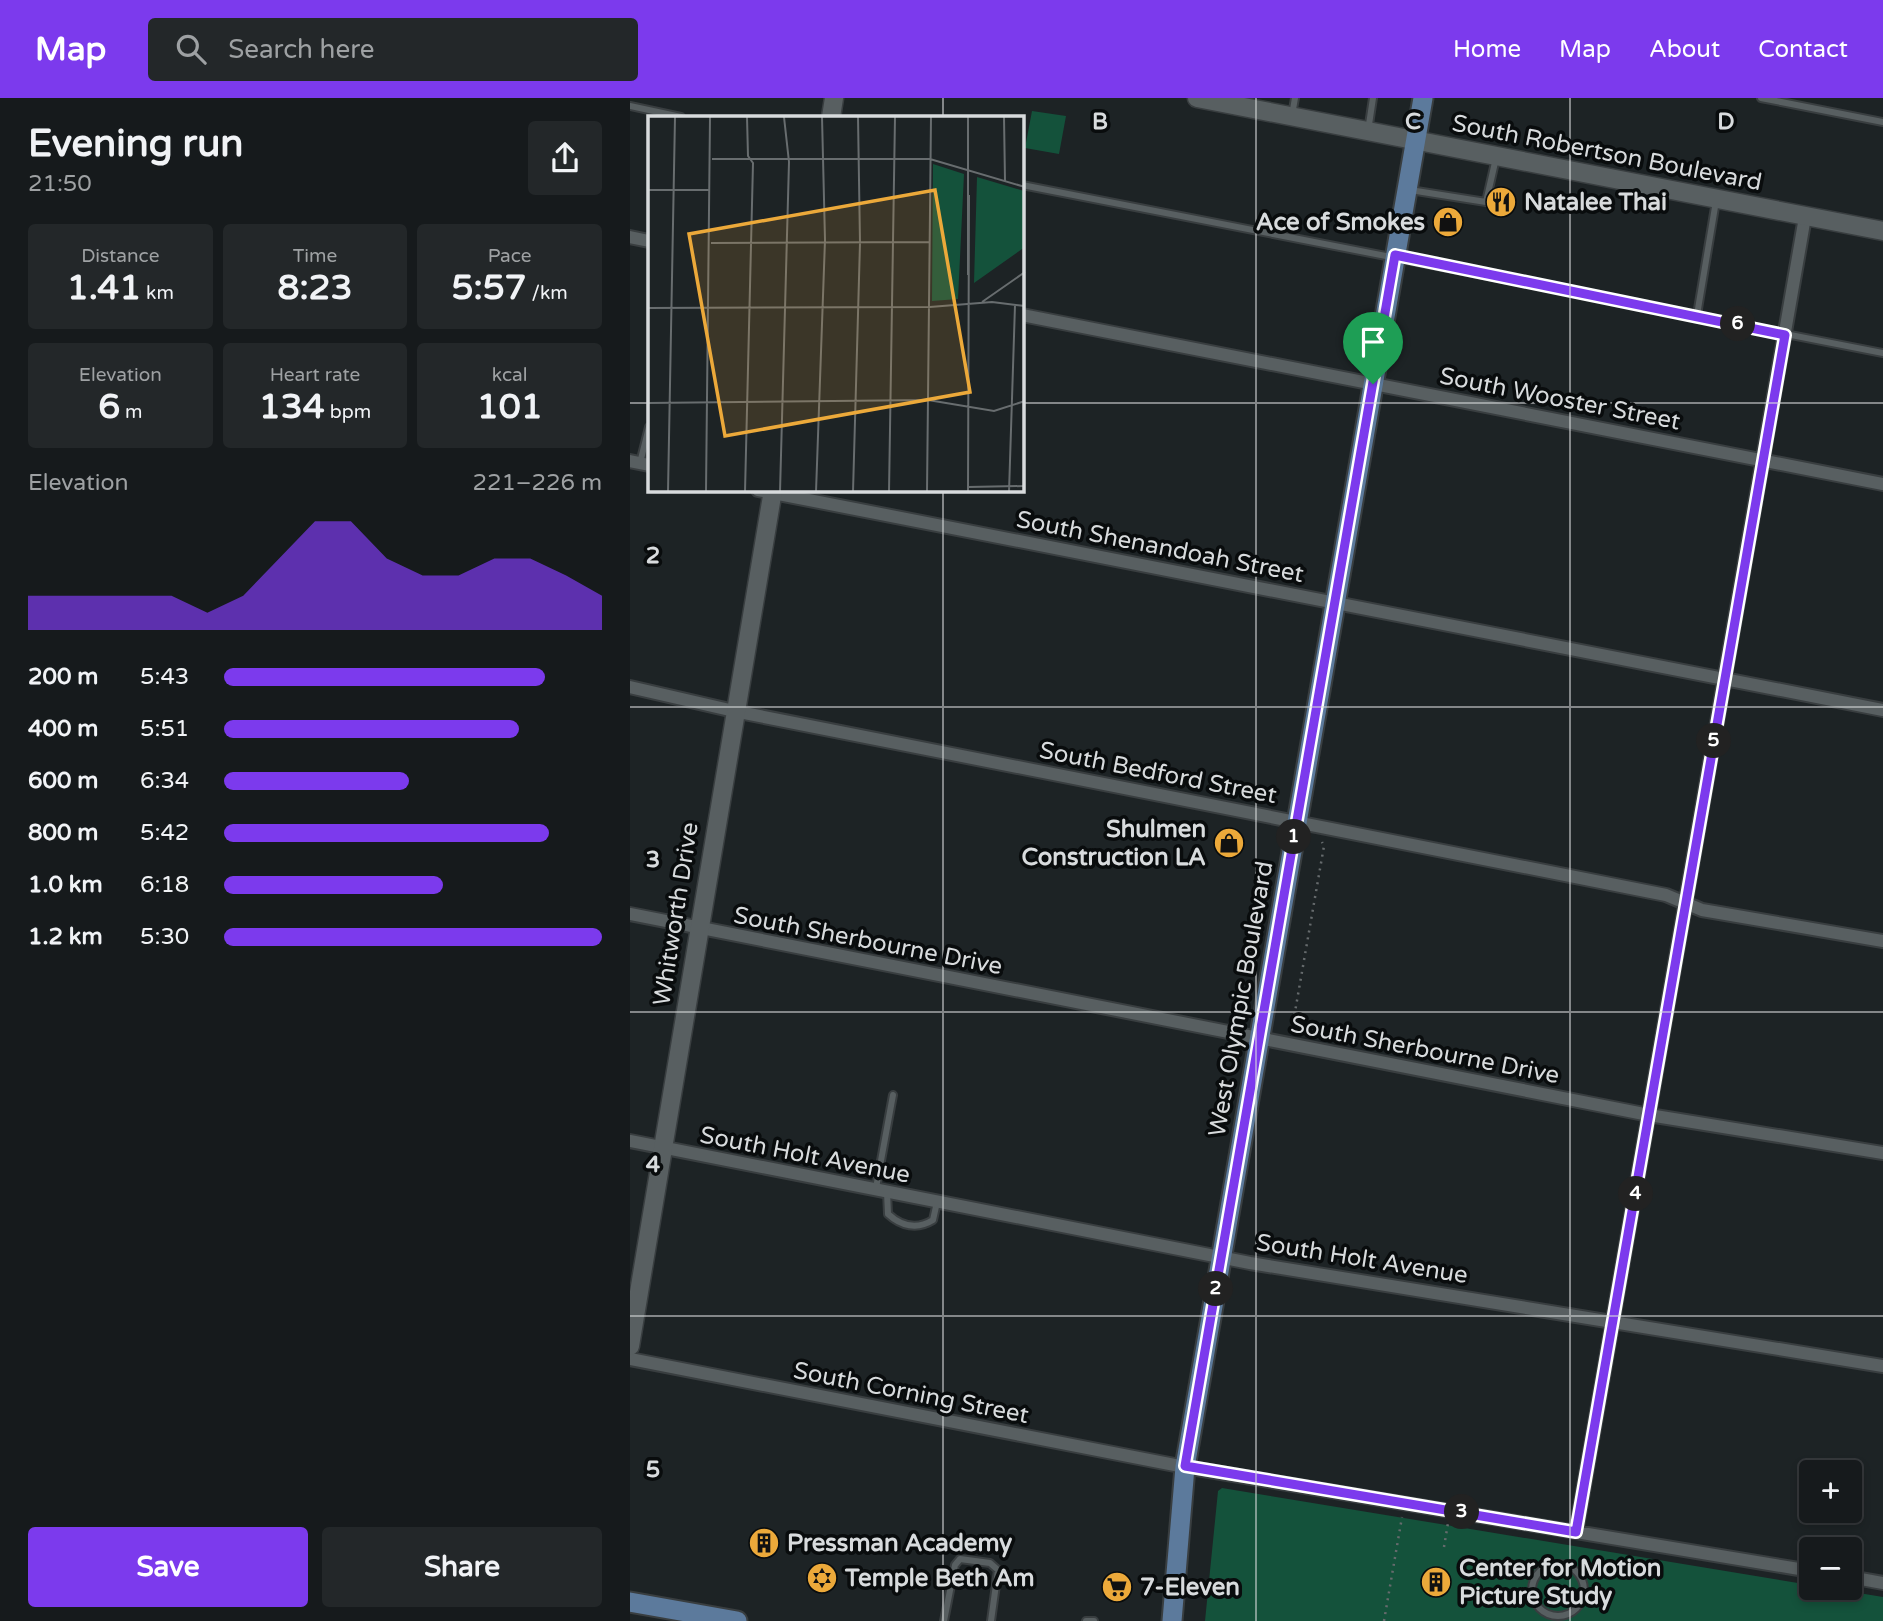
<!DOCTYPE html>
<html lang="en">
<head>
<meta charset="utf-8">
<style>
  :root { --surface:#161a1c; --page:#232729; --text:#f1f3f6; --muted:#9ea1a3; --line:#35383b; --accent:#7c3aed }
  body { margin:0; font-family:"Varela Round",sans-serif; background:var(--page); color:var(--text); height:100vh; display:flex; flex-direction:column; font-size:26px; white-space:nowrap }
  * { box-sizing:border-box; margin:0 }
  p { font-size:23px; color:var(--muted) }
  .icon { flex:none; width:38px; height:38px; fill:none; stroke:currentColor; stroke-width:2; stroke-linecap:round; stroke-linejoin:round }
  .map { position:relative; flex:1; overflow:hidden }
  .details { display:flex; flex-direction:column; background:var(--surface); width:630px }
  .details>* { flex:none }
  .tools { position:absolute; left:1169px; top:1362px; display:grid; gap:14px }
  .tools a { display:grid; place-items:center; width:63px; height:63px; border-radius:7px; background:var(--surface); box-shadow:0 4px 10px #0003,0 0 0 2px var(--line); font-size:35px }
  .pin { position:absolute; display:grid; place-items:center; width:60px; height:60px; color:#fff; margin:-72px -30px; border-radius:50% 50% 50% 0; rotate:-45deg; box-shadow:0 0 7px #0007 }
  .pin .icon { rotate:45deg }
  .km { position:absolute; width:35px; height:35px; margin:-18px; border-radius:50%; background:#222; color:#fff; font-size:19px; line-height:35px; text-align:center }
  .round { display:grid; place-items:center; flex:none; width:74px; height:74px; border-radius:7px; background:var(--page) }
  .overview { display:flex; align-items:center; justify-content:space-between; height:119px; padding:0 28px }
  h1 { font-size:38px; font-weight:800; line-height:52px }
  .stats { display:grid; grid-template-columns:repeat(3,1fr); gap:10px; height:119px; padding:7px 28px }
  .stats div { display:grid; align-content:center; border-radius:7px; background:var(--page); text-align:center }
  .stats b { font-size:35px; font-weight:800 }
  .stats small { font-size:19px; font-weight:400 }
  .stats p { font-size:19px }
  .chart { height:196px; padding:14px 28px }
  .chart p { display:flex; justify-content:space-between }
  .chart svg { width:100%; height:126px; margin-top:7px; fill:var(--accent); opacity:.7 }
  .action { display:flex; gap:14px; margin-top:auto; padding:14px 28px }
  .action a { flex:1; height:80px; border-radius:7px; background:var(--accent); color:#fff; font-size:28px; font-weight:800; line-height:80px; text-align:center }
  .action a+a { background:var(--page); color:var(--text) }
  ul { padding:0 28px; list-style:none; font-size:23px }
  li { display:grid; grid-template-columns:112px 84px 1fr; align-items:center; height:52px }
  li i { height:18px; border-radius:9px; background:var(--accent) }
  header { display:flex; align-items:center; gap:42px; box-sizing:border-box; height:98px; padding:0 35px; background:var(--accent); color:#fff }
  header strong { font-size:33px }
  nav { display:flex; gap:38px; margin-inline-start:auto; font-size:24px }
  .search { width:490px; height:63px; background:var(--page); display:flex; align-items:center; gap:18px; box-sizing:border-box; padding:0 24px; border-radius:7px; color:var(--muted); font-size:26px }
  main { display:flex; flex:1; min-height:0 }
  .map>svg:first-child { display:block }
</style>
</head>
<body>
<header>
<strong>Map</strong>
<div class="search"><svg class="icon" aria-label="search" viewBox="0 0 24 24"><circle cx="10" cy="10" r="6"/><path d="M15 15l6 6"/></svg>Search here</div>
<nav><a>Home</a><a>Map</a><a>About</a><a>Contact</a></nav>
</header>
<main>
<section class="details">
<div class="overview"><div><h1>Evening run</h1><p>21:50</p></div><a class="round"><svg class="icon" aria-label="share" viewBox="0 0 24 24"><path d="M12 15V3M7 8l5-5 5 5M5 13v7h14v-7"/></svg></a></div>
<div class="stats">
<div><p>Distance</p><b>1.41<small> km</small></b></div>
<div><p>Time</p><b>8:23</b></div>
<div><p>Pace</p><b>5:57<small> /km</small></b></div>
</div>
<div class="stats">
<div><p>Elevation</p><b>6<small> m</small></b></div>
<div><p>Heart rate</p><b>134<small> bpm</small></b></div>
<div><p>kcal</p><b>101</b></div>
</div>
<div class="chart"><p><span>Elevation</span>221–226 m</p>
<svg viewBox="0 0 160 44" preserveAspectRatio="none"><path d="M0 44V32L10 32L20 32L30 32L40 32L50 38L60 32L70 19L80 6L90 6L100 19L110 25L120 25L130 19L140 19L150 25L160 32V44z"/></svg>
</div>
<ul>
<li><b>200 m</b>5:43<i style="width:85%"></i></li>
<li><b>400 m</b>5:51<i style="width:78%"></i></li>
<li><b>600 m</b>6:34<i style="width:49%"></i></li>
<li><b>800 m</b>5:42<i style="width:86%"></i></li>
<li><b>1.0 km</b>6:18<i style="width:58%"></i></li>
<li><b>1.2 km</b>5:30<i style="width:100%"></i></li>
</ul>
<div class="action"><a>Save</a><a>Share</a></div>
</section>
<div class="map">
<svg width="1253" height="1523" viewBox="0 0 1253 1523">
  <rect width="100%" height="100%" fill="#1d2325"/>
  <path fill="#14523b" d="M402,13L436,18L429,56L395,50Z
    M592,1390L1253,1499V1523H575L588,1393Z"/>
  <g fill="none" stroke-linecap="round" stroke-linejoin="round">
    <g stroke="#393e40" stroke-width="10">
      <path id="lane" d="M1131,0L1253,24
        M0,8L51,19
        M662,17L665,0
        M738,33L743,0
        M392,87L1253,255
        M780,92L856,104L866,60
        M1067,217L1086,103
        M10,365L19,329
        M246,1090L263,997
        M257,1094L258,1116C271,1128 287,1132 303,1122L307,1104
        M902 1492a26 26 0 1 1 52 0a26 26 0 1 1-52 0Z
        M314,1523L325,1467L330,1461L360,1465L368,1472L361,1523
        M456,1523H464"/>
    </g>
    <g stroke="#393e40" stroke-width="16">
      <path id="street" d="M0,139L19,143
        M392,217L1253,386
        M0,363L19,367
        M128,392L1253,612
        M0,589L104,613L1036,797L1072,812L1253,843
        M0,816L1019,1017L1253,1055
        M0,1043L620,1165L1253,1268
        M0,1261L555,1369L1181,1473
        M946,1434L1175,119
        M1220,1479L1253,1485"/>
    </g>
    <g stroke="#393e40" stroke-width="21">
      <path id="secondary" d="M567,0L1253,133
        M201,19L204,0
        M0,1248L143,392"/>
    </g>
    <g stroke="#393e40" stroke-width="23">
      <path id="primary" d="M0,1504L107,1523
        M542,1523L555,1369L793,0"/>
    </g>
    <path stroke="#666b6d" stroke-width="2.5" stroke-dasharray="2 5" stroke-linecap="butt" d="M662,931L694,748L692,744
      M814,1449L818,1425
      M754,1523L772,1419"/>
    <use href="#lane" stroke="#585f61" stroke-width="6"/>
    <use href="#street" stroke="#585f61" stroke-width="12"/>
    <use href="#secondary" stroke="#585f61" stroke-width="18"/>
    <use href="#primary" stroke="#5c7a9c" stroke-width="19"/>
  </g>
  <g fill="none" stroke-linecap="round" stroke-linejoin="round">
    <g stroke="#fff" stroke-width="14">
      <path id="route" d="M765,157L1155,237L946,1434L555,1368Z"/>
    </g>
    <use href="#route" stroke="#7c3aed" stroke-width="9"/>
  </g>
  <path fill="none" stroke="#d8dbdd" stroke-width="2" stroke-opacity="0.55" d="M313,0V19M626,0V1523M940,0V1523M0,305H19M392,305H1253M313,392V1523M0,609H1253M0,914H1253M0,1218H1253"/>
  <defs>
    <g id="restaurant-disc" transform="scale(1.575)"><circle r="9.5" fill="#eca93a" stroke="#090c0d"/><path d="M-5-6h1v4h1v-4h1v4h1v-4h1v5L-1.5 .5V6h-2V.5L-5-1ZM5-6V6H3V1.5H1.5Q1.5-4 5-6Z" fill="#111"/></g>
    <g id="shop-disc" transform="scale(1.575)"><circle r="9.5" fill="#eca93a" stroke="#090c0d"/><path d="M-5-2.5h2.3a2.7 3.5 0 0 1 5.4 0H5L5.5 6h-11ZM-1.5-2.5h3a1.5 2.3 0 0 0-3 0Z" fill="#111"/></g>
    <g id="building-disc" transform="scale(1.575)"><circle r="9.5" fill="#eca93a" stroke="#090c0d"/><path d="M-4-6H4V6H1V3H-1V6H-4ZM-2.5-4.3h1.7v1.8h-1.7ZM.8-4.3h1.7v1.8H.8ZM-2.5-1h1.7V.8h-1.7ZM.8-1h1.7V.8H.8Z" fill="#111"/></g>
    <g id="synagogue-disc" transform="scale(1.575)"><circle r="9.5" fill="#eca93a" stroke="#090c0d"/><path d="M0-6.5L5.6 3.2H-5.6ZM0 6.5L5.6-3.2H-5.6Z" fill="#111"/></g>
    <g id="supermarket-disc" transform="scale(1.575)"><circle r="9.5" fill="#eca93a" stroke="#090c0d"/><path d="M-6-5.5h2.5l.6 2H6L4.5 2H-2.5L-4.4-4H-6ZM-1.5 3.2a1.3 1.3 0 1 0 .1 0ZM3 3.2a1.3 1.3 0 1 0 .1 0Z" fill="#111"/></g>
  </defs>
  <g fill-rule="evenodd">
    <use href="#restaurant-disc" x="871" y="104"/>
    <use href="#shop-disc" x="818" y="124"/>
    <use href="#shop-disc" x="599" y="745"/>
    <use href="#building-disc" x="134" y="1445"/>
    <use href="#synagogue-disc" x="192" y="1480"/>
    <use href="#building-disc" x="806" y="1484"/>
    <use href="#supermarket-disc" x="487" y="1489"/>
  </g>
  <g text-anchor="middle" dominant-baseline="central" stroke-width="7" stroke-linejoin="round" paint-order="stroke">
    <g font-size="24" fill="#d8dbdd" stroke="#090c0d">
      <text transform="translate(977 55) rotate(11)">South Robertson Boulevard</text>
      <text transform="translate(930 301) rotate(11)">South Wooster Street</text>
      <text transform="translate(530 449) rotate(11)">South Shenandoah Street</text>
      <text transform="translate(528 675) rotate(11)">South Bedford Street</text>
      <text transform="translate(46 816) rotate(-81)">Whitworth Drive</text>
      <text transform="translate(238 843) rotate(11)">South Sherbourne Drive</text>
      <text transform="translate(611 901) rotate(-80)">West Olympic Boulevard</text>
      <text transform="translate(795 952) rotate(11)">South Sherbourne Drive</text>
      <text transform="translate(175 1057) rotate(11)">South Holt Avenue</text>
      <text transform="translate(732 1161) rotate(9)">South Holt Avenue</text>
      <text transform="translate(281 1295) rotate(11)">South Corning Street</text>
    </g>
    <g font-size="24" font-weight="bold" fill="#d8dbdd" stroke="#090c0d" text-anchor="start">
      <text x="894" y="104">Natalee Thai</text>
      <text x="795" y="124" text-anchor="end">Ace of Smokes</text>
      <text x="576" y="731" text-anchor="end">Shulmen<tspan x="576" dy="28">Construction LA</tspan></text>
      <text x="157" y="1445">Pressman Academy</text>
      <text x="829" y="1470">Center for Motion<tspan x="829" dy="28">Picture Study</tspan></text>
      <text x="215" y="1480">Temple Beth Am</text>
      <text x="510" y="1489">7-Eleven</text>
    </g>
  </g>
  <g transform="translate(18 18)">
    <rect width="376" height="376" fill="#1d2325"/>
    <path d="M285,48L316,58L310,183L284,185ZM329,61L376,75L377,131L326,167Z" fill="#14523b"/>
    <path fill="none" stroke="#686d6f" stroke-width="2" d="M356,1L357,65M64,43H282L377,71M0,74H61M63,127L281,126M320,159V1M334,186L377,156M0,192L282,191L344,186L377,190M0,287L280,284L346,295L377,285M320,371L377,370M20,376L27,1M58,376L62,1M97,376L105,47L100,40L99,1M132,376L141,46L136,1M168,376L177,124L174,1M205,376L212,127L210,1M241,376L247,1M279,376L283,1M320,376L321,79M361,376L367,189"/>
    <path fill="#eca93a" fill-opacity="0.15" stroke="#eca93a" stroke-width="3.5" d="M287,74L322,276L77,320L41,118Z"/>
    <rect width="376" height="376" fill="none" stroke="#d8dbdd" stroke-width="3.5"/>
  </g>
  <g font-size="23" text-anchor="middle" font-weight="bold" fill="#d8dbdd" stroke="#090c0d" stroke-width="7" stroke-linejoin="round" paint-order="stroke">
    <text x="470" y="31">B</text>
    <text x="783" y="31">C</text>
    <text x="1096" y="31">D</text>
    <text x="23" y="465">2</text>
    <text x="23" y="769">3</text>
    <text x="23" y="1074">4</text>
    <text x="23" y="1379">5</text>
  </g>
</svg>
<div class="tools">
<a>+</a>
<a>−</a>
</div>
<div class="pin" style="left:743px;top:286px;background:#1e9e55"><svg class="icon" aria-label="arrive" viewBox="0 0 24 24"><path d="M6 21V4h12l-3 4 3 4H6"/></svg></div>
<b class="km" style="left:664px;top:739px">1</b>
<b class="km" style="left:586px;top:1191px">2</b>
<b class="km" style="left:832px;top:1414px">3</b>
<b class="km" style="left:1006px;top:1096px">4</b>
<b class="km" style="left:1084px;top:643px">5</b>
<b class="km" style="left:1108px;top:226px">6</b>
</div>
</main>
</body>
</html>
